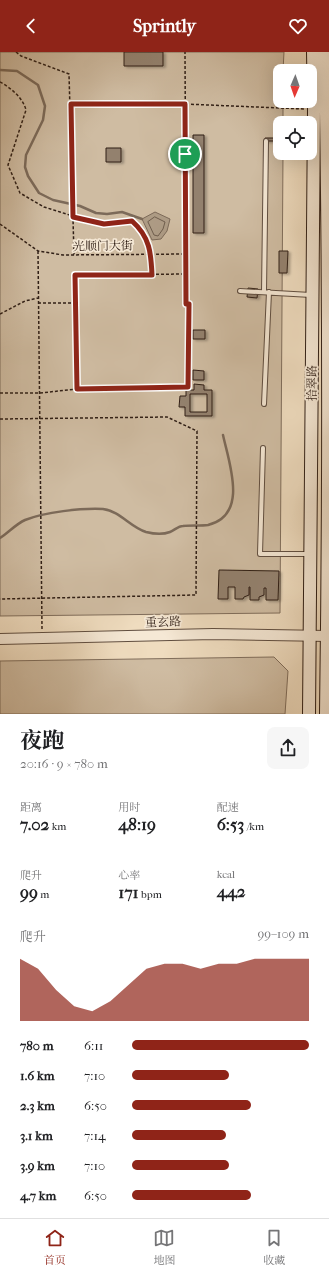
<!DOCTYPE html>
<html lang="zh">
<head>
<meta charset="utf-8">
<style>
  :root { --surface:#fff; --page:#f6f6f6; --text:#202124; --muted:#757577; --line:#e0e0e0; --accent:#8f2418 }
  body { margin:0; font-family:"IM FELL French Canon","Noto Serif SC",serif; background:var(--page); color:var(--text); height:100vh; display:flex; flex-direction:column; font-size:15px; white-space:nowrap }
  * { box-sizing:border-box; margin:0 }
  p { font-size:13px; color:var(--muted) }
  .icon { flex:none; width:22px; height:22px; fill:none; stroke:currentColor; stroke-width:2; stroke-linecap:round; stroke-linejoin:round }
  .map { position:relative; height:662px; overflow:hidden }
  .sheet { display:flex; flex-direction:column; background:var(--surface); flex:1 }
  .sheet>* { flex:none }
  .needle { width:26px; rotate:182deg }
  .controls { position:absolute; left:273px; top:12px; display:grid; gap:8px }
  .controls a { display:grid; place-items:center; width:44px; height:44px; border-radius:8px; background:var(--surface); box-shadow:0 4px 16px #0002; font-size:20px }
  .pin { position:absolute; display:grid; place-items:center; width:34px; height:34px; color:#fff; margin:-17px; border:2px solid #fff; border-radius:50%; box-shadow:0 1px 4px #0007 }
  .round { display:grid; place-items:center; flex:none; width:42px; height:42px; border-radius:8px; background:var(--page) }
  .overview { display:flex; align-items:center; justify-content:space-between; height:68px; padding:0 20px }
  h1 { font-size:22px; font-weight:700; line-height:30px }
  .stats { display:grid; grid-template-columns:repeat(3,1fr); gap:6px; height:68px; padding:4px 20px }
  .stats div { display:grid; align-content:center }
  .stats b { font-size:17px; font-weight:700 }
  .stats small { font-size:11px; font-weight:400 }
  .stats p { font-size:11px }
  .chart { height:112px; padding:8px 20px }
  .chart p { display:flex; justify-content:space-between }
  .chart svg { width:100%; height:72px; margin-top:4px; fill:var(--accent); opacity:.7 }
  ul { padding:0 20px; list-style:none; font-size:13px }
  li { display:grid; grid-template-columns:64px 48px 1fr; align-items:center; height:30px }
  li i { height:10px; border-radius:5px; background:var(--accent) }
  header { display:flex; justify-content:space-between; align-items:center; height:52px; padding:0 20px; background:var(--accent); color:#fff; font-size:18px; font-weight:700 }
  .tabs { display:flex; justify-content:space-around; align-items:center; height:56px; border-top:1px solid var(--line); background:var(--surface); font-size:11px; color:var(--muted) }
  .tabs a { display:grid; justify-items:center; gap:2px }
  .tabs .current { color:var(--accent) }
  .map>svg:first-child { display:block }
</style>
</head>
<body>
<header><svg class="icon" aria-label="back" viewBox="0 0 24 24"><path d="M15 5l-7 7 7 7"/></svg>Sprintly<svg class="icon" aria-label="heart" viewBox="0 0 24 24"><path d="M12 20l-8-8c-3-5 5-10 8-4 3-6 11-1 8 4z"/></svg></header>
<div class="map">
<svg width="329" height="662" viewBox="0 0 329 662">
  <defs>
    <filter id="shadow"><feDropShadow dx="2.5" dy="1.5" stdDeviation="1" flood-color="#0004"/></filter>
  </defs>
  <rect width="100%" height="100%" fill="#efdcbf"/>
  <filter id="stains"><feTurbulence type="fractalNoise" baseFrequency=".005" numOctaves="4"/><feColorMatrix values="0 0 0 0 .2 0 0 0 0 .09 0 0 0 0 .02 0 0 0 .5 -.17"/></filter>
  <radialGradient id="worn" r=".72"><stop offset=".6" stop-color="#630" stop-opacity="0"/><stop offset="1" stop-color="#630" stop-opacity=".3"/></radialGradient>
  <path fill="#cfbca2" stroke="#806e5c" d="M0,0H284L283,19H280V49H283V71H280V101H283L280,561L0,564Z
    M274,605L288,619L285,662H0V609Z"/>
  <path fill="#ae9c86" stroke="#7c6a59" d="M155,160L170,167L167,179L161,187L152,188L142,167Z"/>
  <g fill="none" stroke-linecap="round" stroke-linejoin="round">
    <path stroke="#6f5e4e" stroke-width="1" d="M155,165L165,170L163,177L158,184L154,183L148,170Z"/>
    <path stroke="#7c6a59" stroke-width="2.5" d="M0,18L17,19L38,33L45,54L43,68L26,103L25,115L28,124L39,141L53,148L80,154L96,161L107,162L122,160L142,167
      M0,486C8,481 16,472 25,468C45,460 81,456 103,457C120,459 130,475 146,480C154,482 162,483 170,480C175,478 178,474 183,474C191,473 200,474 208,473C249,463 229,411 223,383"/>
  </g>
  <path fill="#93816e" stroke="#301f16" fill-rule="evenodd" filter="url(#shadow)" d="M124,0H163V14H124Z
    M193,83H204V181H193Z
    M265,86H279V89H265Z
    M106,96H121V110H106Z
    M279,199H288L287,221H279Z
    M248,236L258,237L257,246L247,245Z
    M193,278H205V287H193Z
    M193,318L204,319V328H193Z
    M194,332L204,333V338H212V364H185V355H179L180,344H186V338H194ZM190,342H207V360H190Z
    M219,518L279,519L278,548H266V536H264V543L259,545V548H250V535H249V543L244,545L243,547H235V535H228V547H218Z"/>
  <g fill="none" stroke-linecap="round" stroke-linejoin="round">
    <g stroke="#604e40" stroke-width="6">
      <path id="service" d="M240,239L311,243
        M264,240L266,89
        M264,352L269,240
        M263,396L260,502H309"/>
    </g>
    <g stroke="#604e40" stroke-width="12">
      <path id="tertiary" d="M0,587L213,582L327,584"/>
    </g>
    <g stroke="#301f16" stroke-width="14">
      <path id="secondary" d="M325,0C329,220 329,442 326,662
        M309,662L314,58L313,0"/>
    </g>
    <path stroke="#301f16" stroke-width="1.5" stroke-dasharray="3 2" stroke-linecap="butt" d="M16,0L21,4L69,22L74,203
      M0,30C11,36 23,46 26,58L8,113L20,141L44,155L95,171L104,172L132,169L151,197L152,223
      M71,52H185L304,57
      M0,172L38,199L63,203L186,202L185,0
      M38,199L42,577
      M38,251H76
      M0,262L25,249L38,246
      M77,337L75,223L186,222
      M0,341H40L77,337L188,335L189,252H186V203
      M0,367L167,365L197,379L196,543L0,547"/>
    <use href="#service" stroke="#f5e8d5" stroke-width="4"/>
    <use href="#tertiary" stroke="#f5e8d5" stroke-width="10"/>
    <use href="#secondary" stroke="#f5e8d5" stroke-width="12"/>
  </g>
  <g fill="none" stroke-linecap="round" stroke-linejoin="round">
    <g stroke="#fff" stroke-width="8">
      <path id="route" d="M71,52H185L186,252H189L188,335L77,337L75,223H152C151,201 150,185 132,169L104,172L73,165Z"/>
    </g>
    <use href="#route" stroke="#8f2418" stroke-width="5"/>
  </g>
  <g text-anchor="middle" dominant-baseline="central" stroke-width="3.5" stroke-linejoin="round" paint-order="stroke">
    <g font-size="12" fill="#301f16" stroke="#f5e8d5">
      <text transform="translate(103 194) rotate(-1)">光顺门大街</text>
      <text transform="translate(312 331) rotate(-90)">拾翠路</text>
      <text transform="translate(163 570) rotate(-2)">重玄路</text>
    </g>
  </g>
  <rect width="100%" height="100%" filter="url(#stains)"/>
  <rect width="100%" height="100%" fill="url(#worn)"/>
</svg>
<div class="controls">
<a><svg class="needle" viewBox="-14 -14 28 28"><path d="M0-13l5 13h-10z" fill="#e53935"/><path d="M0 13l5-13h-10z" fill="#757577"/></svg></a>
<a><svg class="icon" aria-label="locate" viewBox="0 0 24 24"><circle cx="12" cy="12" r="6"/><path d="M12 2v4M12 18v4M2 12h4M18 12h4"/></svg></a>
</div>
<div class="pin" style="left:185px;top:102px;background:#1e9e55"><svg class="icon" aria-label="arrive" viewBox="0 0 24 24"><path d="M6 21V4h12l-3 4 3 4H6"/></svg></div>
</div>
<section class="sheet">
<div class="overview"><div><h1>夜跑</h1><p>20:16 · 9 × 780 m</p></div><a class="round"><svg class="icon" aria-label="share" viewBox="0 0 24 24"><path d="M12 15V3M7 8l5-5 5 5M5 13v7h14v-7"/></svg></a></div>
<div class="stats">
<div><p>距离</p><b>7.02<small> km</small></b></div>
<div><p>用时</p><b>48:19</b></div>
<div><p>配速</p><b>6:53<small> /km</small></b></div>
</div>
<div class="stats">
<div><p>爬升</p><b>99<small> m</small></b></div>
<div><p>心率</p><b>171<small> bpm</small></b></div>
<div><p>kcal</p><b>442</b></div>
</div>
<div class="chart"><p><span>爬升</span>99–109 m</p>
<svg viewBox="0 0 160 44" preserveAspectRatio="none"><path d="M0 44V6L10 12L20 25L30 35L40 38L50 32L60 22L70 12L80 9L90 9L100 12L110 9L120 9L130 6L140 6L150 6L160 6V44z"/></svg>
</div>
<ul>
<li><b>780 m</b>6:11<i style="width:100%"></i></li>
<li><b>1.6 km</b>7:10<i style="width:55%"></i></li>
<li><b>2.3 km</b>6:50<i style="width:67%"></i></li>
<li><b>3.1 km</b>7:14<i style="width:53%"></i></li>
<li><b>3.9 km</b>7:10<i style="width:55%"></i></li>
<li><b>4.7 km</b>6:50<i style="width:67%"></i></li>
</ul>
</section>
<nav class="tabs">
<a class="current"><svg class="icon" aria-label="home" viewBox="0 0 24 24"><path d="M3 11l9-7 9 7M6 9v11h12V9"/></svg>首页</a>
<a><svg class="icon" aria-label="map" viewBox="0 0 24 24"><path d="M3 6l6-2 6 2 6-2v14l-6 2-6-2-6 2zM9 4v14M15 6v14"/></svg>地图</a>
<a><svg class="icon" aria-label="saved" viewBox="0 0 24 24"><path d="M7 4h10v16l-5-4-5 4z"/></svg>收藏</a>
</nav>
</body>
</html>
